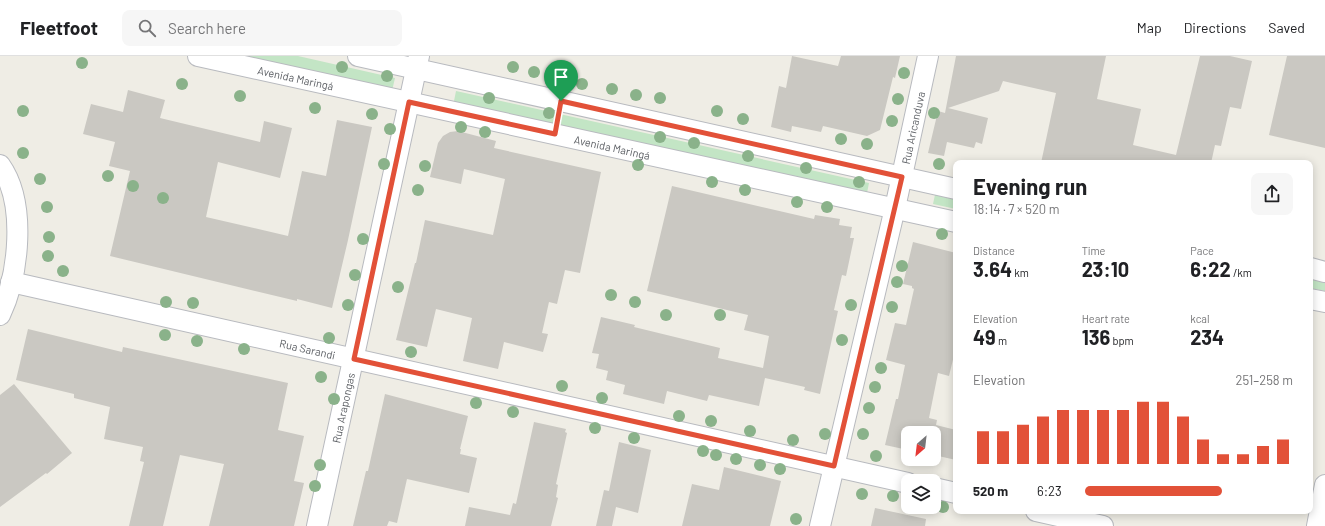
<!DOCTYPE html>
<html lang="en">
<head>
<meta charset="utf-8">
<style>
  :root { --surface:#fff; --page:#f6f6f6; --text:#202124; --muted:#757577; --line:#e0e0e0; --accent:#e25138 }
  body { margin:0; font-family:Barlow,sans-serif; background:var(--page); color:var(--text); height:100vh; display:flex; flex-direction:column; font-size:15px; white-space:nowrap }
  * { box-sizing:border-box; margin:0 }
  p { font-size:13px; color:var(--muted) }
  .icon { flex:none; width:22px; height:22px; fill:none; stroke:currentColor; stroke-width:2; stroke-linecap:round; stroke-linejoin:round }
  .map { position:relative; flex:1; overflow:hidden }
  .details { position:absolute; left:953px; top:104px; width:360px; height:354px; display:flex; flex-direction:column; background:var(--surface); border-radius:8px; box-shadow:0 2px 10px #0003 }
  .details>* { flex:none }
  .needle { width:26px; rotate:208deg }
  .fabs { position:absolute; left:901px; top:370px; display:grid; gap:8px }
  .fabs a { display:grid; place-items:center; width:40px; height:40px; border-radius:8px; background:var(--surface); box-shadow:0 2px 10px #0003; font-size:20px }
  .pin { position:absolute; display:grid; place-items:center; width:34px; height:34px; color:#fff; margin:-41px -17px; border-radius:50% 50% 50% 0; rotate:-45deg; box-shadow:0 0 4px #0007 }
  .pin .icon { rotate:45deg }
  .round { display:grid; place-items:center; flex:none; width:42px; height:42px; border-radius:8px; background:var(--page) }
  .summary { display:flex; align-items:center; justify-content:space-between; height:68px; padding:0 20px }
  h1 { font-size:22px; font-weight:700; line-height:30px }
  .stats { display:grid; grid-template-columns:repeat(3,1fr); gap:6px; height:68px; padding:4px 20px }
  .stats div { display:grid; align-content:center }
  .stats b { font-size:20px; font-weight:700 }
  .stats small { font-size:11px; font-weight:400 }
  .stats p { font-size:11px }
  .chart { height:112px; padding:8px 20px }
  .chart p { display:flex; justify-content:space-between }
  .chart svg { width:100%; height:72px; margin-top:4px; stroke:var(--accent); stroke-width:6 }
  ul { padding:0 20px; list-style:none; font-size:13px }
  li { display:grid; grid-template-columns:64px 48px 1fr; align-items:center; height:30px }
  li i { height:10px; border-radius:5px; background:var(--accent) }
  header { display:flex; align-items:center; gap:24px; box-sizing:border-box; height:56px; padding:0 20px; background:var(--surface); border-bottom:1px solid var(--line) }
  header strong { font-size:19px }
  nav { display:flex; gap:22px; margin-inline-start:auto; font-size:14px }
  .search { width:280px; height:36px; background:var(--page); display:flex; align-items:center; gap:10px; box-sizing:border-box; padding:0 14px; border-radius:8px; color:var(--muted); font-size:15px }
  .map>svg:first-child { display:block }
</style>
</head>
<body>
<header>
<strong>Fleetfoot</strong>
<div class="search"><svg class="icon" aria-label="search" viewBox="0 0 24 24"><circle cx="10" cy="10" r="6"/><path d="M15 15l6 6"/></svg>Search here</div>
<nav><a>Map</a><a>Directions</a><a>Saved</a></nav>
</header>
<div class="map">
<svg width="1325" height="470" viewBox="0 0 1325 470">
  <rect width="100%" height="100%" fill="#efede5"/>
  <path fill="#c3e5c5" d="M220,0H298L395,22L391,39Z
    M456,35L869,127L866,142L453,50Z
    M936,134L956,139V153L933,148Z
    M1310,217L1325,221V235L1310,232Z"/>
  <path fill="#cac8c2" d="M792,0L838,10L841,0H900L895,22L893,21L880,74L867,80L823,70L821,76L792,70L791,76L771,71L779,30L786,32Z
    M956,0H1106L1097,43L1141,53L1133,89L1176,99L1200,0H1230L1252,5L1241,53L1230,51L1221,90L1215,89L1211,107H1041L1056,37L1003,25L999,35L948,52L988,62L982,88L976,86L974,92L947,86L944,100L928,97L938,55L945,57Z
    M1287,0H1325V92L1269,79Z
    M128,34L165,44L160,62L260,86L264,65L292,72L280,122L218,106L206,161L288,180L302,115L326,120L337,64L372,71L348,184L332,252L297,243V245L110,200L130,115L109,110L115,86L83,78L91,48L123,56Z
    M458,75L496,85L494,92L601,116L580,217L565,214L557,248L549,246L542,277L548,278L543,296L504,286L498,313L463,305L472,262L436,253L427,291L396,284L415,207H416L425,164L493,179L505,123L464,113L461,128L430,121L438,87L443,80L450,76Z
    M672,130L814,163L815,159L840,163L839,169L852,171L850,182H854L846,220L842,219L834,254L838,255L820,338L804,334L805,331L765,322L759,350L709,339L707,345L667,335L664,348L623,338L625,329L606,324L608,315L596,312L599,298L592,297L601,261L635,269L634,271L720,292L718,302L763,312L769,280L744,274L748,259L647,235Z
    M913,186L956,197V291L949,320L938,317L929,362L937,364L936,369L956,374V404L934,399V377H908V394L885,389L896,343H898L905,309L886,304L895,267L906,269L914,233L912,232V230L903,228Z
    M28,273L122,296L123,291L288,327L278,374L304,380L294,425L304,427L294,470H209L224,408L180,399L163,470H129L144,406L140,405L143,391L104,383L110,351L74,342V338L16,324Z
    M14,328L72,397L47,418L46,417L0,451V339Z
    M385,338L468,360L460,393H461L460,398L477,402L469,437L407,423L397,467L389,465L387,470H353L366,415H368Z
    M534,366L566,373L565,376L567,377L556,428L558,429L556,441L558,442L551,470H465L469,451L510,459L513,447L516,448Z
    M619,386L651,394L638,457L616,451L612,470H596L604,434L609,435Z
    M724,411L781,425L770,470H682L692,428L719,434Z
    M875,452L926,463L925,470H871Z"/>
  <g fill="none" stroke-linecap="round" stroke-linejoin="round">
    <g stroke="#b8babf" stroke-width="22">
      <g id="minor">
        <path id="s1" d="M198,0L956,166"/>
        <path d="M358,0L956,133"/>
        <path d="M0,109C27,147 19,219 0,259"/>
        <path d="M1310,212L1325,216"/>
        <path id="s2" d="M11,226L908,427"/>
        <path d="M1310,243L1325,246"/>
        <path d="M934,432L956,437"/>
        <path d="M1036,455L1103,470"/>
        <path id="s3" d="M317,470L419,0"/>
        <path id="s4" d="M820,470L895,152L928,0"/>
        <path d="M1317,470L1325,429"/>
      </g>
    </g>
    <use href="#minor" stroke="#fff" stroke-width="20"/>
  </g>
  <g fill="#8ab28a">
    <circle cx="82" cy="7" r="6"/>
    <circle cx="342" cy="11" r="6"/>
    <circle cx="513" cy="11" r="6"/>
    <circle cx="534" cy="16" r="6"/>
    <circle cx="904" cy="17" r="6"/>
    <circle cx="387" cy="20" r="6"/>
    <circle cx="182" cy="28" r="6"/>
    <circle cx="582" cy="28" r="6"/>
    <circle cx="612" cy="33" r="6"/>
    <circle cx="636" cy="39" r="6"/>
    <circle cx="240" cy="40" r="6"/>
    <circle cx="489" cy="42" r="6"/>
    <circle cx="660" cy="42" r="6"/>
    <circle cx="898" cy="43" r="6"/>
    <circle cx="315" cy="52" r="6"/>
    <circle cx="23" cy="55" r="6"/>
    <circle cx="717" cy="55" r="6"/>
    <circle cx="549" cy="57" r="6"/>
    <circle cx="934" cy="57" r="6"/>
    <circle cx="372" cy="58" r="6"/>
    <circle cx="743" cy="63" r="6"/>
    <circle cx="892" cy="65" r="6"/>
    <circle cx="461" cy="71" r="6"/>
    <circle cx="390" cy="73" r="6"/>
    <circle cx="485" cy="76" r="6"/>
    <circle cx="660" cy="81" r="6"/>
    <circle cx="841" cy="83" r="6"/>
    <circle cx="694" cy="87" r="6"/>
    <circle cx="867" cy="88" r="6"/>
    <circle cx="23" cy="97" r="6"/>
    <circle cx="748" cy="100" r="6"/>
    <circle cx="384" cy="108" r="6"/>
    <circle cx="939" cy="108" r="6"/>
    <circle cx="638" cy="109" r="6"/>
    <circle cx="425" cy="110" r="6"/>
    <circle cx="806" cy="112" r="6"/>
    <circle cx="108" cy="120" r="6"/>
    <circle cx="40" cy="123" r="6"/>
    <circle cx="712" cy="126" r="6"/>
    <circle cx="859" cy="126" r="6"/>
    <circle cx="133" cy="130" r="6"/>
    <circle cx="418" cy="134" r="6"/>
    <circle cx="745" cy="134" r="6"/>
    <circle cx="163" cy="142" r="6"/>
    <circle cx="797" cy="146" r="6"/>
    <circle cx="47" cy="151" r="6"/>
    <circle cx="827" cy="151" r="6"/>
    <circle cx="942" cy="178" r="6"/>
    <circle cx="49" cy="181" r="6"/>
    <circle cx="363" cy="183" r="6"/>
    <circle cx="48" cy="200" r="6"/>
    <circle cx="902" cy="210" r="6"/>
    <circle cx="63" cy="215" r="6"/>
    <circle cx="355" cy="219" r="6"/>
    <circle cx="897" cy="226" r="6"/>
    <circle cx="398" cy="231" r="6"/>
    <circle cx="611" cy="239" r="6"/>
    <circle cx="166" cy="246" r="6"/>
    <circle cx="635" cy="246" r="6"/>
    <circle cx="193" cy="247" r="6"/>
    <circle cx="348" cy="249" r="6"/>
    <circle cx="851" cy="249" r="6"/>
    <circle cx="892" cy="251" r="6"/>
    <circle cx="666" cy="259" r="6"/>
    <circle cx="720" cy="259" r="6"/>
    <circle cx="165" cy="279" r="6"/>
    <circle cx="329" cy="282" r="6"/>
    <circle cx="842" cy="284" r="6"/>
    <circle cx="197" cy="285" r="6"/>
    <circle cx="244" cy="293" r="6"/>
    <circle cx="411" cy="296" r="6"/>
    <circle cx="881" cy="312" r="6"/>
    <circle cx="321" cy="321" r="6"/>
    <circle cx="562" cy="330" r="6"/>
    <circle cx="875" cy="331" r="6"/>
    <circle cx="602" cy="342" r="6"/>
    <circle cx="334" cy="343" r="6"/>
    <circle cx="476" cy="347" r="6"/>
    <circle cx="869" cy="352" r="6"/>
    <circle cx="513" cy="356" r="6"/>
    <circle cx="679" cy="360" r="6"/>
    <circle cx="711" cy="365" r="6"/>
    <circle cx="595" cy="372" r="6"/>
    <circle cx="750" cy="375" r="6"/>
    <circle cx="825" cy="378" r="6"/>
    <circle cx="863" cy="378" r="6"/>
    <circle cx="634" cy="382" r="6"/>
    <circle cx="793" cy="384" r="6"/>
    <circle cx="703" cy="395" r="6"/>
    <circle cx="716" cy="399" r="6"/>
    <circle cx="876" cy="400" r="6"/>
    <circle cx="736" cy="403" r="6"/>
    <circle cx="320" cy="409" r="6"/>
    <circle cx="760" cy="409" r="6"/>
    <circle cx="780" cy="413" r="6"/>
    <circle cx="315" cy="430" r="6"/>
    <circle cx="862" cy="438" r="6"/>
    <circle cx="893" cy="440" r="6"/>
    <circle cx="943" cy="451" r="6"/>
    <circle cx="796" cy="463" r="6"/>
  </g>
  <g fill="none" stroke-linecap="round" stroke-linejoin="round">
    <g stroke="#fff" stroke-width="8">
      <path id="route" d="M561,45L902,121L834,410L354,303L409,46L555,78Z"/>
    </g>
    <use href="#route" stroke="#e25138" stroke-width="5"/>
  </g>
  <g text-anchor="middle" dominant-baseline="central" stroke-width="3.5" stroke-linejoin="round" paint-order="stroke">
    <g font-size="11" fill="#5d6065" stroke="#fff">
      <text stroke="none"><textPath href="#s1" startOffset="100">Avenida Maringá</textPath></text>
      <text stroke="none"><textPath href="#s4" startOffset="409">Rua Aricanduva</textPath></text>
      <text stroke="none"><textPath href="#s1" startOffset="424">Avenida Maringá</textPath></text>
      <text stroke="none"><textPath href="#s2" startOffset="304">Rua Sarandi</textPath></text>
      <text stroke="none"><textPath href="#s3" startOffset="121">Rua Arapongas</textPath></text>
    </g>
  </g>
</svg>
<div class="fabs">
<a><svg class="needle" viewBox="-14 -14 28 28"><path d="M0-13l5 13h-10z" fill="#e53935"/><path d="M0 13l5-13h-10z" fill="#757577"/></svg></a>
<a><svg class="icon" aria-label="layers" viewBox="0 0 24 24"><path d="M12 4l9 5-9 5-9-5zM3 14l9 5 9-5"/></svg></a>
</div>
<div class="pin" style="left:561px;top:45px;background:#1e9e55"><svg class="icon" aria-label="arrive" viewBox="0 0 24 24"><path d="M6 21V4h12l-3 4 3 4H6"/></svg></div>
<section class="details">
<div class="summary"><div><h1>Evening run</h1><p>18:14 · 7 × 520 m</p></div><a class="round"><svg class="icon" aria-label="share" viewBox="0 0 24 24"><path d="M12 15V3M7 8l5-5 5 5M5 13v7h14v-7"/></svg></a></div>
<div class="stats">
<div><p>Distance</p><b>3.64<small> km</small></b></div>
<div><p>Time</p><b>23:10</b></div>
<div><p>Pace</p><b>6:22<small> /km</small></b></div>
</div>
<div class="stats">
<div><p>Elevation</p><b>49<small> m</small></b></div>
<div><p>Heart rate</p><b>136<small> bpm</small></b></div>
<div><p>kcal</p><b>234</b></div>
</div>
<div class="chart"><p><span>Elevation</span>251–258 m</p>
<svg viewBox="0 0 160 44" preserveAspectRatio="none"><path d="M5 44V24M15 44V24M25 44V20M35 44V15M45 44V11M55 44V11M65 44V11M75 44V11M85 44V6M95 44V6M105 44V15M115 44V29M125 44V38M135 44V38M145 44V33M155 44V29"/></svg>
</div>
<ul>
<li><b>520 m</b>6:23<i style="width:66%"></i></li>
</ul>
</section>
</div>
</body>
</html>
